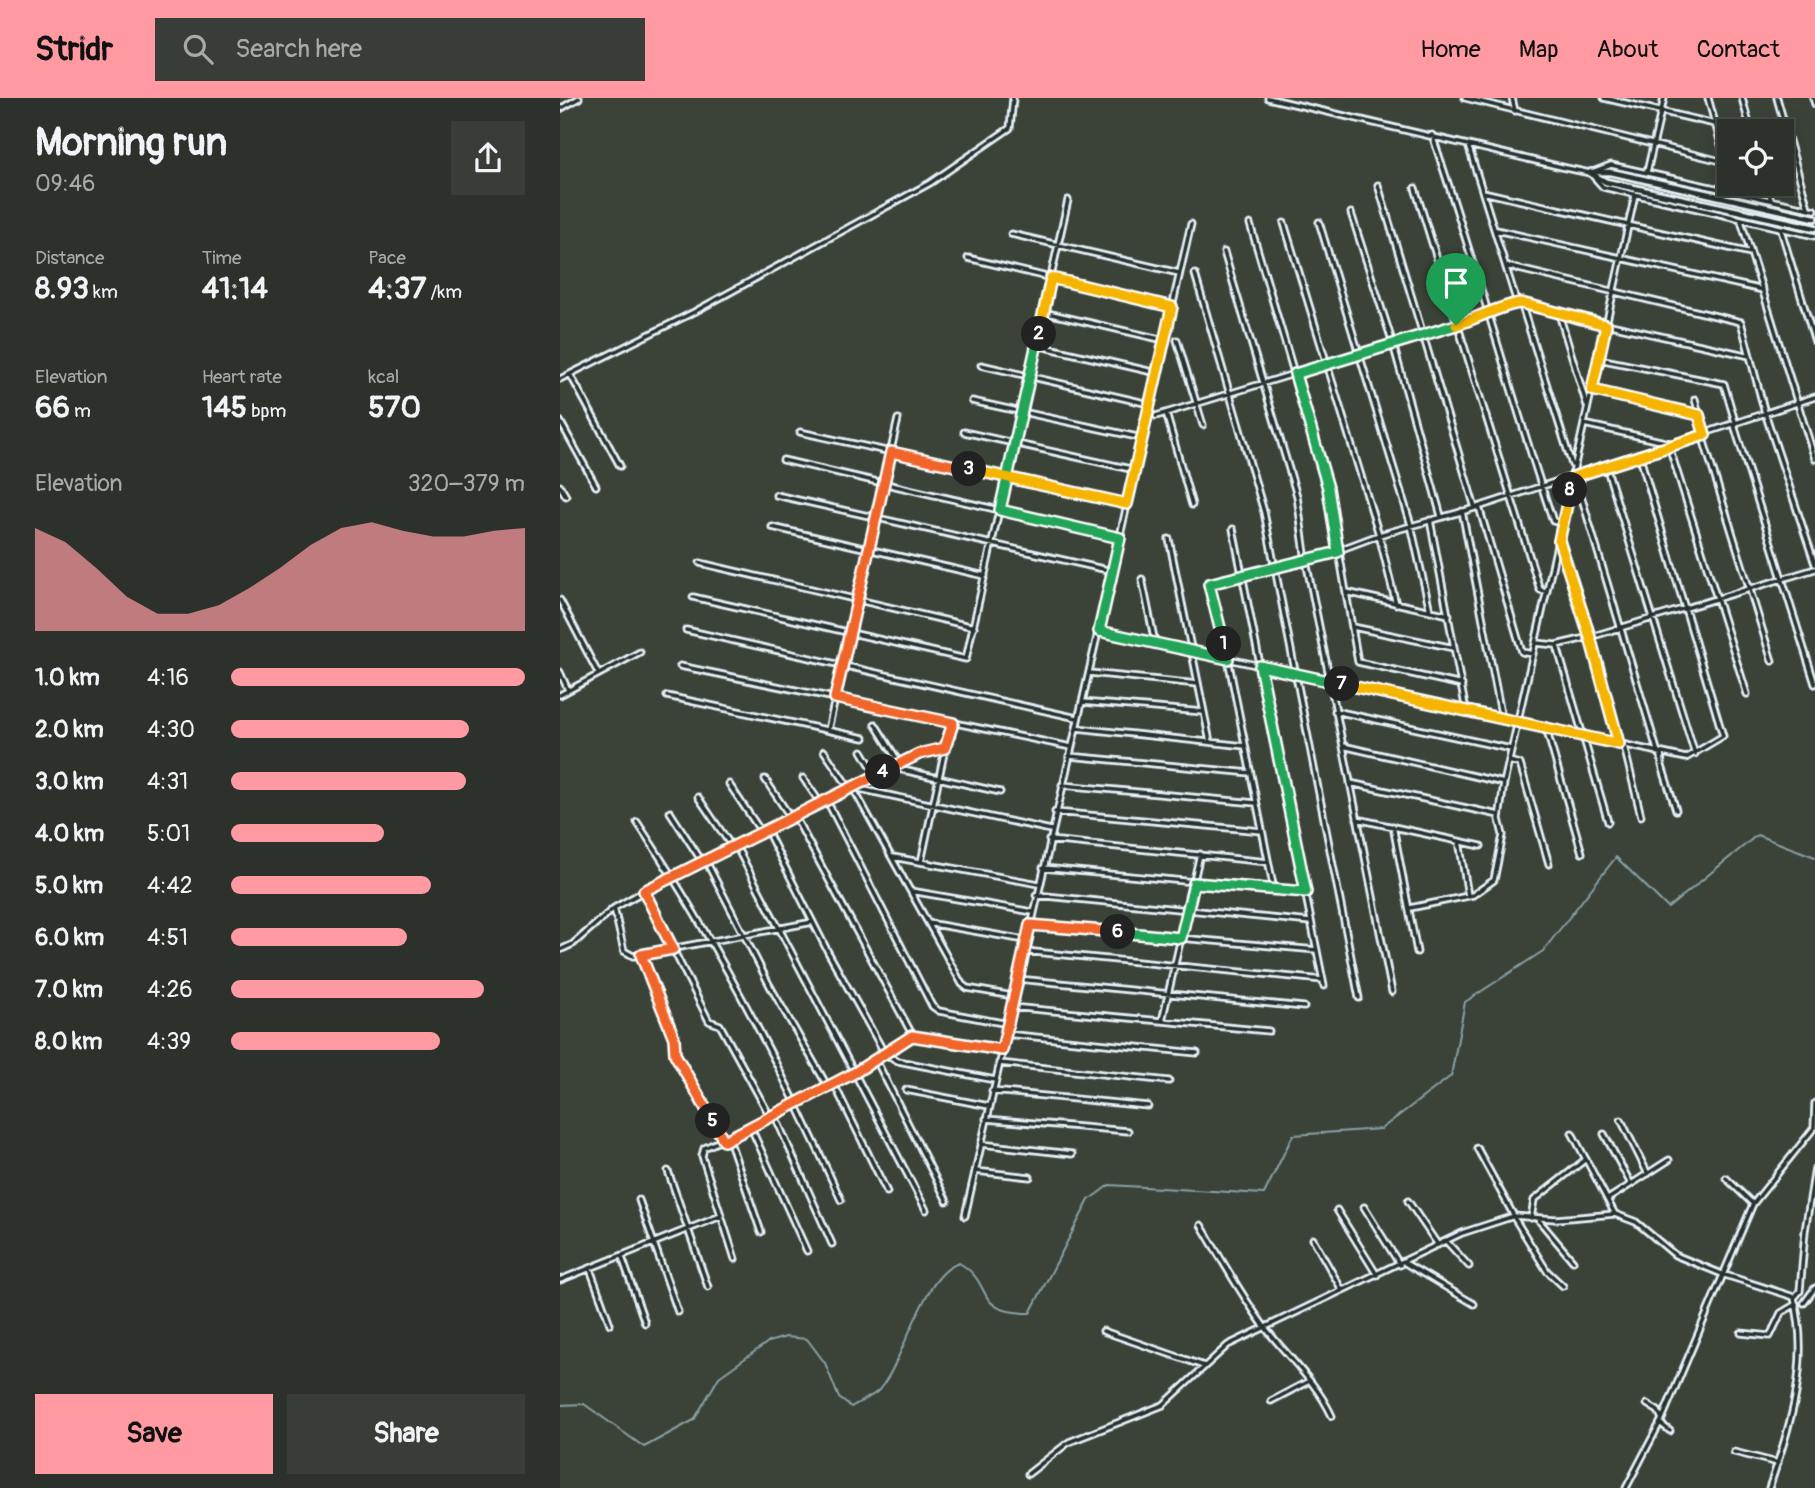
<!DOCTYPE html>
<html lang="en">
<head>
<meta charset="utf-8">
<style>
  :root { --surface:#2c322b; --page:#383e37; --text:#f1f3f6; --muted:#a6aaa9; --line:#484d47; --accent:#ff9aa2 }
  body { margin:0; font-family:Pangolin,sans-serif; background:var(--page); color:var(--text); height:100vh; display:flex; flex-direction:column; font-size:26px; white-space:nowrap }
  * { box-sizing:border-box; margin:0 }
  p { font-size:23px; color:var(--muted) }
  .icon { flex:none; width:38px; height:38px; fill:none; stroke:currentColor; stroke-width:2; stroke-linecap:round; stroke-linejoin:round }
  .map { position:relative; flex:1; overflow:hidden }
  .sheet { display:flex; flex-direction:column; background:var(--surface); width:560px }
  .sheet>* { flex:none }
  .controls { position:absolute; left:1157px; top:21px; display:grid; gap:14px }
  .controls a { display:grid; place-items:center; width:77px; height:77px; border-radius:0px; background:var(--surface); box-shadow:0 4px 18px #0003,0 0 0 2px var(--line); font-size:35px }
  .pin { position:absolute; display:grid; place-items:center; width:60px; height:60px; color:#fff; margin:-72px -30px; border-radius:50% 50% 50% 0; rotate:-45deg; box-shadow:0 0 7px #0007 }
  .pin .icon { rotate:45deg }
  .km { position:absolute; width:35px; height:35px; margin:-18px; border-radius:50%; background:#222; color:#fff; font-size:19px; line-height:35px; text-align:center }
  .round { display:grid; place-items:center; flex:none; width:74px; height:74px; border-radius:0px; background:var(--page) }
  .headline { display:flex; align-items:center; justify-content:space-between; height:119px; padding:0 35px }
  h1 { font-size:38px; font-weight:700; line-height:52px }
  .stats { display:grid; grid-template-columns:repeat(3,1fr); gap:10px; height:119px; padding:7px 35px }
  .stats div { display:grid; align-content:center }
  .stats b { font-size:30px; font-weight:700 }
  .stats small { font-size:19px; font-weight:400 }
  .stats p { font-size:19px }
  .chart { height:196px; padding:14px 35px }
  .chart p { display:flex; justify-content:space-between }
  .chart svg { width:100%; height:126px; margin-top:7px; fill:var(--accent); opacity:.7 }
  .action { display:flex; gap:14px; margin-top:auto; padding:14px 35px }
  .action a { flex:1; height:80px; border-radius:0px; background:var(--accent); color:#111; font-size:28px; font-weight:700; line-height:80px; text-align:center }
  .action a+a { background:var(--page); color:var(--text) }
  ul { padding:0 35px; list-style:none; font-size:23px }
  li { display:grid; grid-template-columns:112px 84px 1fr; align-items:center; height:52px }
  li i { height:18px; border-radius:9px; background:var(--accent) }
  header { display:flex; align-items:center; gap:42px; box-sizing:border-box; height:98px; padding:0 35px; background:var(--accent); color:#111 }
  header strong { font-size:33px }
  nav { display:flex; gap:38px; margin-inline-start:auto; font-size:24px }
  .search { width:490px; height:63px; background:var(--page); display:flex; align-items:center; gap:18px; box-sizing:border-box; padding:0 24px; border-radius:0px; color:var(--muted); font-size:26px }
  main { display:flex; flex:1; min-height:0 }
  .map>svg:first-child { display:block }
</style>
</head>
<body>
<header>
<strong>Stridr</strong>
<div class="search"><svg class="icon" aria-label="search" viewBox="0 0 24 24"><circle cx="10" cy="10" r="6"/><path d="M15 15l6 6"/></svg>Search here</div>
<nav><a>Home</a><a>Map</a><a>About</a><a>Contact</a></nav>
</header>
<main>
<section class="sheet">
<div class="headline"><div><h1>Morning run</h1><p>09:46</p></div><a class="round"><svg class="icon" aria-label="share" viewBox="0 0 24 24"><path d="M12 15V3M7 8l5-5 5 5M5 13v7h14v-7"/></svg></a></div>
<div class="stats">
<div><p>Distance</p><b>8.93<small> km</small></b></div>
<div><p>Time</p><b>41:14</b></div>
<div><p>Pace</p><b>4:37<small> /km</small></b></div>
</div>
<div class="stats">
<div><p>Elevation</p><b>66<small> m</small></b></div>
<div><p>Heart rate</p><b>145<small> bpm</small></b></div>
<div><p>kcal</p><b>570</b></div>
</div>
<div class="chart"><p><span>Elevation</span>320–379 m</p>
<svg viewBox="0 0 160 44" preserveAspectRatio="none"><path d="M0 44V8L10 13L20 22L30 32L40 38L50 38L60 35L70 29L80 22L90 14L100 8L110 6L120 9L130 11L140 11L150 9L160 8V44z"/></svg>
</div>
<ul>
<li><b>1.0 km</b>4:16<i style="width:100%"></i></li>
<li><b>2.0 km</b>4:30<i style="width:81%"></i></li>
<li><b>3.0 km</b>4:31<i style="width:80%"></i></li>
<li><b>4.0 km</b>5:01<i style="width:52%"></i></li>
<li><b>5.0 km</b>4:42<i style="width:68%"></i></li>
<li><b>6.0 km</b>4:51<i style="width:60%"></i></li>
<li><b>7.0 km</b>4:26<i style="width:86%"></i></li>
<li><b>8.0 km</b>4:39<i style="width:71%"></i></li>
</ul>
<div class="action"><a>Save</a><a>Share</a></div>
</section>
<div class="map">
<svg width="1255" height="1390" viewBox="0 0 1255 1390">
  <rect width="100%" height="100%" fill="#3b4339"/>
  <filter id="ink" filterUnits="userSpaceOnUse"><feTurbulence type="fractalNoise" baseFrequency=".0143" numOctaves="2"/><feDisplacementMap in="SourceGraphic" scale="14" xChannelSelector="R" yChannelSelector="G"/><feConvolveMatrix kernelMatrix="1 2 1 2 8 2 1 2 1" color-interpolation-filters="sRGB"/></filter>
  <g filter="url(#ink)">
    <g fill="none" stroke-linecap="round" stroke-linejoin="round">
      <path stroke="#89a1a6" stroke-width="2" d="M0,1307L24,1306L84,1349L134,1322L159,1279L208,1244L226,1239L247,1241L265,1265L279,1300L291,1309C299,1304 312,1299 319,1292C345,1262 362,1176 399,1165C436,1186 411,1215 470,1215L529,1102L549,1087L704,1096L733,1037L821,1031L891,978L905,904L983,853L1056,759L1108,810L1197,737L1255,759"/>
      <g stroke="#e8f1f8" stroke-width="9">
        <path id="minor" d="M708,0L1006,70L1030,75L1051,67L1255,112
          M905,0L1165,64
          M952,0L955,13
          M1044,0L1155,26
          M1148,0L1169,75
          M1182,0L1191,33
          M1217,0L1248,110
          M1253,0L1255,6
          M0,11L19,0
          M872,37C916,165 950,296 993,423L1002,425
          M908,47L957,205
          M1087,74L1104,0
          M1033,78L1043,89L1255,138
          M1173,86L1175,94
          M1206,86L1211,102
          M818,87L915,410
          M855,90L980,492L987,493
          M923,94L1191,155
          M791,115L833,246L881,418
          M1181,123L1255,361
          M759,124L851,427L870,513
          M724,125L819,437L836,506
          M690,126L768,390L798,564L902,587
          M936,132L1203,192
          M1221,132L1255,244
          M451,136L619,175
          M664,154L737,398L746,463L832,894
          M408,160L612,209
          M946,168L1181,224L1205,315L1255,466
          M635,176L704,414L799,900
          M961,205L1012,367
          M483,214L604,242
          M999,216L1027,308
          M617,242L643,327
          M476,247L597,275
          M1039,261L1164,286L1176,327
          M421,267L589,306
          M10,276L60,368
          M0,281L134,214L370,85L450,30L453,0
          M1032,292L1139,317
          M1135,301L1144,336
          M412,303L582,340
          M606,315L632,407
          M596,318L930,216L952,205L1190,258
          M0,323L36,388
          M1024,326L1114,346
          M1174,327L1255,586
          M240,334L567,406
          M404,334L575,372
          M1142,337L1212,563
          M1109,348L1187,596
          M223,362L560,440
          M1046,368L1135,656
          M1021,376L1020,394L1098,655
          M0,388L6,398
          M216,397L552,473
          M919,409L962,554L973,556
          M902,413L942,621
          M870,422L906,613
          M212,429L425,478
          M673,431L764,888
          M609,441L650,644
          M999,443L1030,539L1059,646
          M140,465L414,529
          M582,481L595,545
          M786,494L889,517
          M133,499L406,561L508,102
          M0,502L38,575
          M793,529L894,550
          M126,532L517,620
          M539,533L1126,660L1163,638L1079,356
          M976,545L996,547L1030,539L1255,471
          M997,548L1048,724
          M120,568L511,649
          M0,574L8,592
          M529,575L638,586
          M0,597L80,554
          M107,598L304,640
          M522,604L644,614
          M775,613L951,651
          M315,626L340,666
          M517,630L685,648
          M986,630L1022,755
          M268,632L338,321
          M783,648L944,685
          M1064,648L1081,718
          M264,653L290,691
          M302,653L317,678
          M1101,656L1102,668L1116,712
          M509,658L691,675
          M949,663L960,666L989,766
          M334,670L440,694
          M243,680L261,706
          M205,681L231,720
          M790,685L939,717
          M169,686L202,735
          M502,687L696,705
          M293,690L402,886L407,890L453,898
          M295,690L491,732
          M138,699L172,749
          M267,703L372,908L379,913L448,926
          M110,714L143,765
          M495,714L702,733
          M235,719L353,938
          M797,721L921,748
          M77,724C155,841 223,973 281,1102
          M833,728L857,854
          M207,733L268,854L325,956L338,963L435,982
          M489,742L708,764
          M899,743L908,798
          M176,748L366,1112
          M333,759L479,786
          M146,763L210,888L268,989
          M361,764L385,651
          M483,770L745,794
          M714,792L668,561L649,486L755,461L819,437L915,410L1255,299
          M84,793L149,923L160,927L211,1020
          M351,793L473,814
          M476,797L751,824
          M54,810L64,853L73,858L253,824
          M850,810L913,797L934,782L943,737L939,721L944,685L1075,97
          M368,825L465,842
          M470,827L757,852
          M0,852L13,846L54,810L84,793L359,656L385,651L393,625
          M464,853L763,882
          M81,857L114,940L115,956L164,1043
          M458,881L744,909
          M451,909L709,933
          M602,923L640,756
          M445,936L637,955
          M316,962L387,1103
          M439,965L609,983
          M274,986L327,1094
          M346,992L429,1008
          M432,993L588,1008
          M215,1018L272,1146
          M426,1021L568,1033
          M1061,1022L1088,1076
          M191,1030L247,1153
          M1012,1035L1055,1116
          M1044,1036L1071,1086
          M169,1041L201,1134
          M421,1046L512,1056
          M917,1050L954,1118
          M108,1073L148,1189
          M415,1073L470,1079
          M1166,1080L1193,1106
          M1048,1101L1109,1062
          M79,1102L118,1214
          M848,1103L878,1147
          M804,1109L840,1167
          M777,1112L817,1177
          M405,1118L631,126
          M953,1118L987,1173L1003,1188
          M971,1120L974,1102L1026,1061
          M977,1120L1013,1163
          M641,1127C662,1162 682,1199 707,1232C729,1260 757,1285 772,1318
          M753,1141L782,1192
          M886,1143L909,1168
          M62,1159L85,1225
          M175,1161L142,1058L144,1050L211,1020L316,962L353,938L442,952
          M845,1165L914,1206
          M30,1171L50,1226
          M0,1182L161,1118
          M1244,1205L1255,1190
          M543,1233L644,1268
          M1181,1235L1210,1238L1221,1215L1236,1206
          M711,1303L749,1283
          M1087,1306L1098,1313L1102,1321
          M1100,1325L1110,1333
          M1174,1354L1218,1365
          M468,1376L509,1344L603,1307L668,1247L902,1135L954,1118L996,1121L1055,1116L1076,1124L1115,1157L1162,1176L1234,1199
          M1066,1390L1102,1321L1193,1106L1254,1030L1255,1005
          M1209,1390C1230,1330 1251,1264 1234,1200L1240,1193L1245,1133L1255,1070"/>
      </g>
      <g stroke="#e8f1f8" stroke-width="10">
        <path id="tertiary" d="M1031,74H1051L1255,120
          M1030,75L1046,84L1255,130"/>
      </g>
      <use href="#minor" stroke="#26332d" stroke-width="3.5"/>
      <use href="#tertiary" stroke="#26332d" stroke-width="4.5"/>
    </g>
  </g>
  <g fill="none" stroke-linecap="round" stroke-linejoin="round" filter="url(#ink)">
    <g stroke="#fff" stroke-width="14">
      <path id="split-1" d="M664,546L649,486L778,454L768,390L735,276L896,227"/>
    </g>
    <g stroke="#fff" stroke-width="14">
      <path id="split-2" d="M479,236L440,412L560,440L539,533L668,561L664,546"/>
    </g>
    <g stroke="#fff" stroke-width="14">
      <path id="split-3" d="M409,371L567,406L612,209L491,180L479,236"/>
    </g>
    <g stroke="#fff" stroke-width="14">
      <path id="split-4" d="M323,674L359,656L385,650L393,625L275,600L331,354L409,371"/>
    </g>
    <g stroke="#fff" stroke-width="14">
      <path id="split-5" d="M153,1023L115,956L114,940L81,857L113,851L84,793L323,674"/>
    </g>
    <g stroke="#fff" stroke-width="14">
      <path id="split-6" d="M153,1023L164,1043L296,974L352,938L442,952L470,827L558,834"/>
    </g>
    <g stroke="#fff" stroke-width="14">
      <path id="split-7" d="M558,834L621,840L634,785L746,794L700,568L782,586"/>
    </g>
    <g stroke="#fff" stroke-width="14">
      <path id="split-8" d="M782,586L1059,646L1030,539L999,443L1010,392"/>
    </g>
    <g stroke="#fff" stroke-width="14">
      <path id="split-9" d="M896,227C915,221 945,206 961,205L1046,227L1032,292L1139,317L1145,337L1013,379L1010,392"/>
    </g>
    <use href="#split-1" stroke="#22a559" stroke-width="9"/>
    <use href="#split-2" stroke="#22a559" stroke-width="9"/>
    <use href="#split-3" stroke="#f5b400" stroke-width="9"/>
    <use href="#split-4" stroke="#f0652b" stroke-width="9"/>
    <use href="#split-5" stroke="#f0652b" stroke-width="9"/>
    <use href="#split-6" stroke="#f0652b" stroke-width="9"/>
    <use href="#split-7" stroke="#22a559" stroke-width="9"/>
    <use href="#split-8" stroke="#f5b400" stroke-width="9"/>
    <use href="#split-9" stroke="#f5b400" stroke-width="9"/>
  </g>
</svg>
<div class="controls">
<a><svg class="icon" aria-label="locate" viewBox="0 0 24 24"><circle cx="12" cy="12" r="6"/><path d="M12 2v4M12 18v4M2 12h4M18 12h4"/></svg></a>
</div>
<div class="pin" style="left:896px;top:227px;background:#1e9e55"><svg class="icon" aria-label="arrive" viewBox="0 0 24 24"><path d="M6 21V4h12l-3 4 3 4H6"/></svg></div>
<b class="km" style="left:664px;top:546px">1</b>
<b class="km" style="left:479px;top:236px">2</b>
<b class="km" style="left:409px;top:371px">3</b>
<b class="km" style="left:323px;top:674px">4</b>
<b class="km" style="left:153px;top:1023px">5</b>
<b class="km" style="left:558px;top:834px">6</b>
<b class="km" style="left:782px;top:586px">7</b>
<b class="km" style="left:1010px;top:392px">8</b>
</div>
</main>
</body>
</html>
